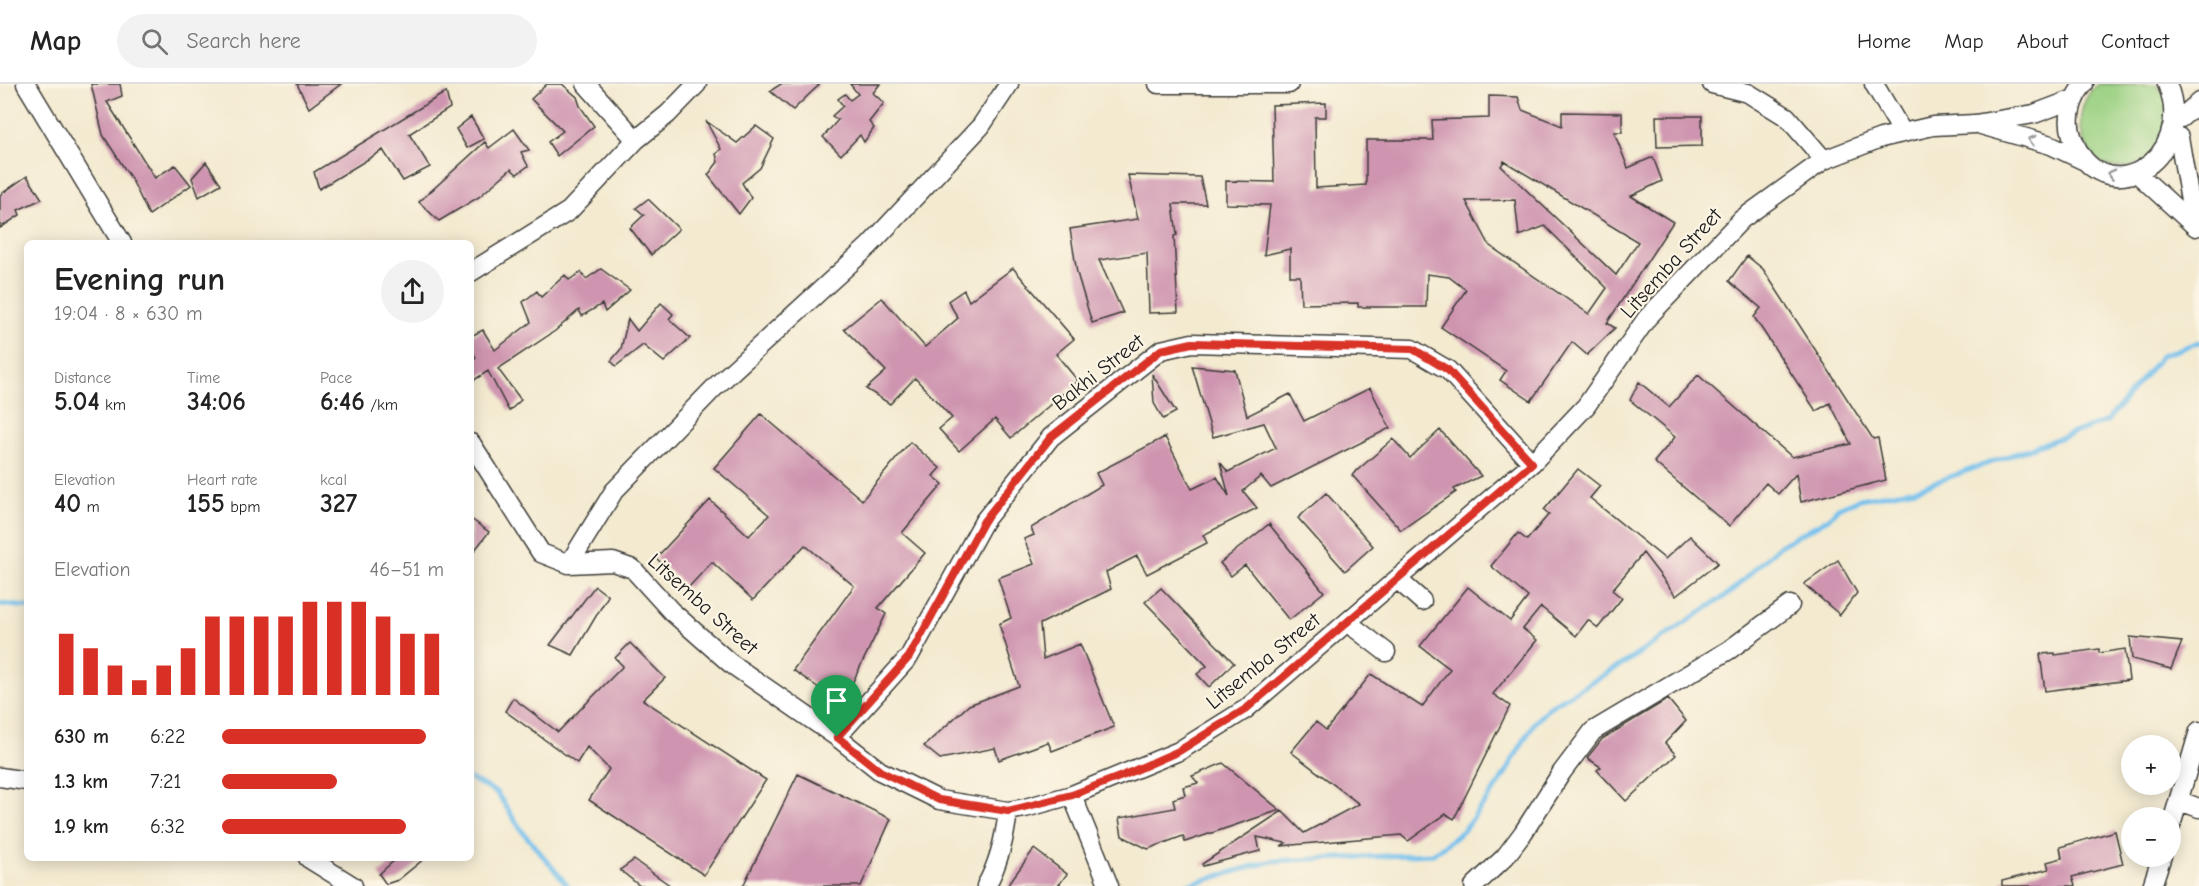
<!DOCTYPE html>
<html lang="en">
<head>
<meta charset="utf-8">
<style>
  :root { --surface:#fff; --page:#f2f2f2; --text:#222; --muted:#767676; --line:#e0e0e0; --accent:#d93025 }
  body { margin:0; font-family:"Comic Neue",sans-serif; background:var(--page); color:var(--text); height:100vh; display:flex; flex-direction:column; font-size:22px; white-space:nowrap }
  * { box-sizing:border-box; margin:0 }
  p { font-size:20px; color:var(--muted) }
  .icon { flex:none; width:33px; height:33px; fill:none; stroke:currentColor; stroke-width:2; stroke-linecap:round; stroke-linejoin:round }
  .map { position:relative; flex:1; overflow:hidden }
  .side { position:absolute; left:24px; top:156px; width:450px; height:621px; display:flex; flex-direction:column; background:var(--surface); border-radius:9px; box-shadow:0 3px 15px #0003 }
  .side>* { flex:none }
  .fabs { position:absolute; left:2121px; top:651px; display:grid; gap:12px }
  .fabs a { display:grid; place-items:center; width:60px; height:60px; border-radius:50%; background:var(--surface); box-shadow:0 3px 15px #0003; font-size:30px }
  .pin { position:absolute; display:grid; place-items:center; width:51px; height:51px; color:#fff; margin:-62px -26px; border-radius:50% 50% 50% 0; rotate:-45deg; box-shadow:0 0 6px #0007 }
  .pin .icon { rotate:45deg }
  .round { display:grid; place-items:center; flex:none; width:63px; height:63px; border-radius:32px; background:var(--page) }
  .head { display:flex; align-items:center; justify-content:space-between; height:102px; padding:0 30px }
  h1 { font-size:33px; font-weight:700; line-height:45px }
  .stats { display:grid; grid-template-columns:repeat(3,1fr); gap:9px; height:102px; padding:6px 30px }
  .stats div { display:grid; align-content:center }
  .stats b { font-size:26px; font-weight:700 }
  .stats small { font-size:16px; font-weight:400 }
  .stats p { font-size:16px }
  .chart { height:168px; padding:12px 30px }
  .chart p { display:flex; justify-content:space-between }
  .chart svg { width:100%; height:108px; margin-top:6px; stroke:var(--accent); stroke-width:6 }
  ul { padding:0 30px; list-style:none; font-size:20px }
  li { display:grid; grid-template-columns:96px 72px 1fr; align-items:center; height:45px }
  li i { height:15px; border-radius:8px; background:var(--accent) }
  header { display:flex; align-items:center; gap:36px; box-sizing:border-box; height:84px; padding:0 30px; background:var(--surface); border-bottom:2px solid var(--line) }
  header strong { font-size:28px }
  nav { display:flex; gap:33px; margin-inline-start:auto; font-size:21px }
  .search { width:420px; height:54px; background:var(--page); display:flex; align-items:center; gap:15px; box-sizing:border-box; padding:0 21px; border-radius:33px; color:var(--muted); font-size:22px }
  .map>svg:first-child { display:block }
</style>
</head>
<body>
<header>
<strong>Map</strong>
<div class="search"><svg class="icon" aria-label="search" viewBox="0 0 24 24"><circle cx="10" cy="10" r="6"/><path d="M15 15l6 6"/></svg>Search here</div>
<nav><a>Home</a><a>Map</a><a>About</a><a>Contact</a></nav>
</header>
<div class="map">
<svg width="2199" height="802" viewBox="0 0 2199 802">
  <rect width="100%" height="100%" fill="#fcf5e5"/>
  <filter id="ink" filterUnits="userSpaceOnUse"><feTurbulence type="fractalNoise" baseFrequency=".0167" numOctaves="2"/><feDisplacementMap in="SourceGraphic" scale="12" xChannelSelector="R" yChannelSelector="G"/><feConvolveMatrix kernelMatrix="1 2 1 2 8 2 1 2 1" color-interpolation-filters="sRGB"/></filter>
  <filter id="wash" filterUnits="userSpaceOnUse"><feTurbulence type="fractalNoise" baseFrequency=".008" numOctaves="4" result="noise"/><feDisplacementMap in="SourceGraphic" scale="24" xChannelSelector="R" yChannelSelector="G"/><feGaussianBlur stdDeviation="1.35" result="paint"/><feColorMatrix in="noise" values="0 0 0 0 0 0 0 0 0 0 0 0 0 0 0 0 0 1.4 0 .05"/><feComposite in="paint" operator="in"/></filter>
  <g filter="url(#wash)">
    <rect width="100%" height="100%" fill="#f3ead0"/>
    <path fill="#9cd284" stroke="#5c7750" stroke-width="1.5" d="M2099,0H2155C2177,18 2169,39 2166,64C2155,70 2137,83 2125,84C2081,88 2065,24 2099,0Z"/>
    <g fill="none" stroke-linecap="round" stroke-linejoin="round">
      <path stroke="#73c0ed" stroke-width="5" d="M0,520L27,523
        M471,695L497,709L522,747L568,802
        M1183,802L1272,777L1433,770L1463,747L1499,700L1534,639L1549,623L1626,578L1731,508L1779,462L1828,435L1838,424L1860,415L1916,405L2107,337L2161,272L2199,258"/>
    </g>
    <g id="blocks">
      <path fill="#cf95b0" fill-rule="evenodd" d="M91,0H120L122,12L107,18L155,94L175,81L191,101L149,131L132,96L103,51Z
        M297,0H341L309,24Z
        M547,0H562L577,13L580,22L594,42L557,72L548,58L563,47L531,15Z
        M781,0H820L793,26L770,7Z
        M850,0H880L873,9L884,19L869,38L874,44L864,58L860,51L841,71L823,53L838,36L832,32L843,22L838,15L845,10L850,16L858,10Z
        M446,8L450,24L409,50L430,83L403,97L383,66L319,105L314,88Z
        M1489,12L1518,13L1522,26L1562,42V28L1622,29V48H1614L1628,84L1653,73L1662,97L1631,112L1673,138L1607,239L1615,244L1587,271L1572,258L1531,317L1500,296L1506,287L1441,243L1466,206L1449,193L1427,190L1426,223H1358V219L1301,220L1300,192H1290V165L1264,171L1270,121L1226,120V97L1274,98L1272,21L1326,19V33H1315L1316,104L1366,101V56H1433L1432,36L1489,34ZM1504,77L1638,158L1616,191L1501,82ZM1515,116L1519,152L1545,142L1607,204L1589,230L1490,162L1466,117Z
        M1656,32H1702V62L1657,63Z
        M471,33L484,55L467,64L456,45Z
        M706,37L737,59L756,42L774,55L760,84L742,99L751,114L739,130L708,91L718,78L716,70L721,65Z
        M514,45L529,66L521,68L528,82L517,90L511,85L479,113L439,137L419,118L485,58L489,64Z
        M206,78L221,100L199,113L192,94Z
        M1128,91L1200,93L1206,120H1173L1177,151L1174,152L1178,228L1149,229L1147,169L1099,176L1123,229L1092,239L1077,189L1070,145L1138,135Z
        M27,92L42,115L18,126L20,131L0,144V111Z
        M648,115L679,145L651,171L630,144L644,131L636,124Z
        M1747,172L1763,185L1873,355L1878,354L1886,396L1801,418L1796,390L1778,410L1766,399L1729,442L1654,378L1675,353L1630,316L1639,298L1669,323L1698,291L1792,373L1851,360L1830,319L1816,327L1754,233L1761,224L1729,197Z
        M1013,184L1074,255L1056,270L1078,297L1011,354L995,335L959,367L939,345L952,334L915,294L890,320L866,305L886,287L844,245L882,214L925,263L958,234L948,217L964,206L969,217Z
        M601,185L630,206L605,228L602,220L582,232L579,226L555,247L498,285L521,316L509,327L488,287L471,298V278L476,274L471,263V252L483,246L495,266L531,238L523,218L537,207L541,213L565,191L569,196L581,188L586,195Z
        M661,219L673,230L669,235L690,254L664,278L643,261L616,282L611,277L621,265L628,235L637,247Z
        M1192,282L1235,286L1247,332L1290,310L1304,337L1370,304L1390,344L1271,404L1261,392L1243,407L1257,424L1203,451L1207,459L1147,490L1137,472L1106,488L1111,505L1040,540L1043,575L1080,560L1114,643L1052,667L1048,658L999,676L995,664L940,675L924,662L969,621L1019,602L999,540L1011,534L998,494L1034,480L1024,455L1034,451L1031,444L1102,401L1096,389L1165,353L1192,405L1217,393L1229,412L1220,378L1228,388L1276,364L1264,339L1213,353Z
        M1152,290L1176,328L1163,335L1154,319Z
        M761,330L862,416L910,358L940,384L933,392L943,400L902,449L925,469L878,524L886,530L842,620L793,586L854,502L805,461L753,516L712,478L688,504L656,474L710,416L749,452L769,431L714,384Z
        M1440,346L1481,392L1454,405L1456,408L1401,446L1352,391L1393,355L1410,374Z
        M1578,385L1600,402L1590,414L1665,475L1690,452L1718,479L1676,512L1643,469L1612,506L1622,514L1598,544L1588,536L1576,552L1541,523L1523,545L1537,556L1493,610L1510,622L1454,735L1446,730L1408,757L1401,751L1281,762L1286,759L1257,753L1260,767L1203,782L1202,780L1282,727L1304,749L1359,720L1291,668L1316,638L1326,646L1371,590L1422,623L1450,585L1420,562L1468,503L1510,537L1528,513L1491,482L1518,449L1527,456L1549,430L1544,426Z
        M1326,409L1373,462L1345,487L1298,434Z
        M471,435L489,448L471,471Z
        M1269,440L1324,508L1289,536L1245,481L1231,492L1220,479Z
        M1838,476L1857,509L1840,531L1804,500Z
        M595,502L608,512L573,571L550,561Z
        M1161,504L1234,579L1209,603L1197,590L1207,582L1145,518Z
        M2130,553L2182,558L2171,585L2132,575Z
        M630,559L665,594L643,616L766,696L704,791L589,716L609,685L587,663L577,679L505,627L513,614L558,648L623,582L615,574Z
        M2099,565V569L2125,565L2129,596L2045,607L2040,570L2055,569V571Z
        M1668,615L1686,637L1665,659L1676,671L1626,717L1597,686L1601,683L1587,674L1602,655Z
        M1223,679L1280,726L1185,758L1183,752L1148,765L1122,752L1119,734L1175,724L1173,715L1185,711L1183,703L1198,699L1192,692Z
        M798,690L891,735L861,802H743Z
        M2115,747L2123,780L2072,793L2075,802H2002V797L2049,785L2047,778L2062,774L2060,763Z
        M1034,765L1067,790L1058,802H1007Z
        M397,774H425L398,796L386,800L379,790Z
        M634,776L671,802H640L620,786Z"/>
    </g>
  </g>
  <g filter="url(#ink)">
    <use href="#blocks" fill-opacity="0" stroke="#3c3b37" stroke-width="1.5"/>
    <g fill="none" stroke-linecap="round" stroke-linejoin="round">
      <g stroke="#3c3b37" stroke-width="21">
        <path id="minor" d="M26,0L122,159
          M586,0L636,56
          M1158,0H1289
          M1712,0L1748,9L1787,33L1824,76
          M1874,0L1903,49
          M2084,0C2072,14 2066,34 2072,52C2099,134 2199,77 2167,0
          M2181,34L2199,18
          M1981,41L2051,61L2085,77
          M2179,53L2194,140
          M2139,91L2196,143
          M471,188L569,127L636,56L668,30L697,0
          M471,359L541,469L569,480L613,478L633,485L671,527L730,579L837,653L880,687L939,716L1008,727L1025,724L1072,711L1179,667L1246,625L1532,379L1586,322L1647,234L1742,135L1824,76L1881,54L1933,42L1975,40L2034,30L2074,15
          M569,480L614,407L716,302L869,162L981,42L1009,0
          M1397,495L1422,517
          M1347,538L1386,568
          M837,653L909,573L984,437L1051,353L1161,266L1192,259L1412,265L1448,286L1532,379
          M0,693L27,697
          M1072,711L1109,802
          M2180,717L2199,724
          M2170,745L2199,647
          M308,774L353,802
          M986,802C999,779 1005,753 1008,727
          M1474,802L1505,773L1523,749L1562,688L1593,647L1729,566L1790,521
          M2152,802L2162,772"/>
      </g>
      <use href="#minor" stroke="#fff" stroke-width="18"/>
    </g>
    <defs><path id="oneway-chevron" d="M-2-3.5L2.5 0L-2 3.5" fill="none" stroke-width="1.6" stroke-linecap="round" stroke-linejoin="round" transform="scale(1.5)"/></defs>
    <g stroke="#999">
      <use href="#oneway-chevron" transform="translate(2032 56) rotate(-165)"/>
      <use href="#oneway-chevron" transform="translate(2111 90) rotate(-166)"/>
    </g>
  </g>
  <g fill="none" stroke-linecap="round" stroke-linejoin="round" filter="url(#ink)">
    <g stroke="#fff" stroke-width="12">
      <path id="route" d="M1192,259L1413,265L1448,286L1532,379L1246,625L1179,667L1122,692L1072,711L1008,727L939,716L880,687L837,653L909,573L984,437L1051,353L1161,266Z"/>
    </g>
    <use href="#route" stroke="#d93025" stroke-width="8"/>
  </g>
  <g text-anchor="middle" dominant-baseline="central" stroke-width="4.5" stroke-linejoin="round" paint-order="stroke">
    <g font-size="21" fill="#1c1c1c" stroke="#fcf5e5">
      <text transform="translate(1671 179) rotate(-48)">Litsemba Street</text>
      <text transform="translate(1098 288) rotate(-38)">Bakhi Street</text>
      <text transform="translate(703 520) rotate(42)">Litsemba Street</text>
      <text transform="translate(1263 577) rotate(-39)">Litsemba Street</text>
    </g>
  </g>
</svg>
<div class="fabs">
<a>+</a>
<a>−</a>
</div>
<div class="pin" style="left:837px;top:653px;background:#1e9e55"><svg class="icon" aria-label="arrive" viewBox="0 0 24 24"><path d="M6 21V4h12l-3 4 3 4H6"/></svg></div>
<section class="side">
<div class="head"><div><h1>Evening run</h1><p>19:04 · 8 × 630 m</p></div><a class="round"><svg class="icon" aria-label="share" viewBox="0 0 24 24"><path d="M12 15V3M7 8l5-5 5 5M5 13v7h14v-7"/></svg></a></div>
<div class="stats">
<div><p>Distance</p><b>5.04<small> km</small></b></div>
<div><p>Time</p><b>34:06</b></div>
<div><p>Pace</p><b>6:46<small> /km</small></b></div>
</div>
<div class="stats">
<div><p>Elevation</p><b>40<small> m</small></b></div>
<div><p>Heart rate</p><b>155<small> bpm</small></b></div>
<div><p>kcal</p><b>327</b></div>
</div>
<div class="chart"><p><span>Elevation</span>46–51 m</p>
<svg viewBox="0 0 160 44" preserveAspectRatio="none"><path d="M5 44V19M15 44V25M25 44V32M35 44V38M45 44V32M55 44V25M65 44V12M75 44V12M85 44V12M95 44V12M105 44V6M115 44V6M125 44V6M135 44V12M145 44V19M155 44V19"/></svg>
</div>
<ul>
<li><b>630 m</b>6:22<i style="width:92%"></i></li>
<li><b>1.3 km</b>7:21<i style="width:52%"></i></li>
<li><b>1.9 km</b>6:32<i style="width:83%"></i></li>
</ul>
</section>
</div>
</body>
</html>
